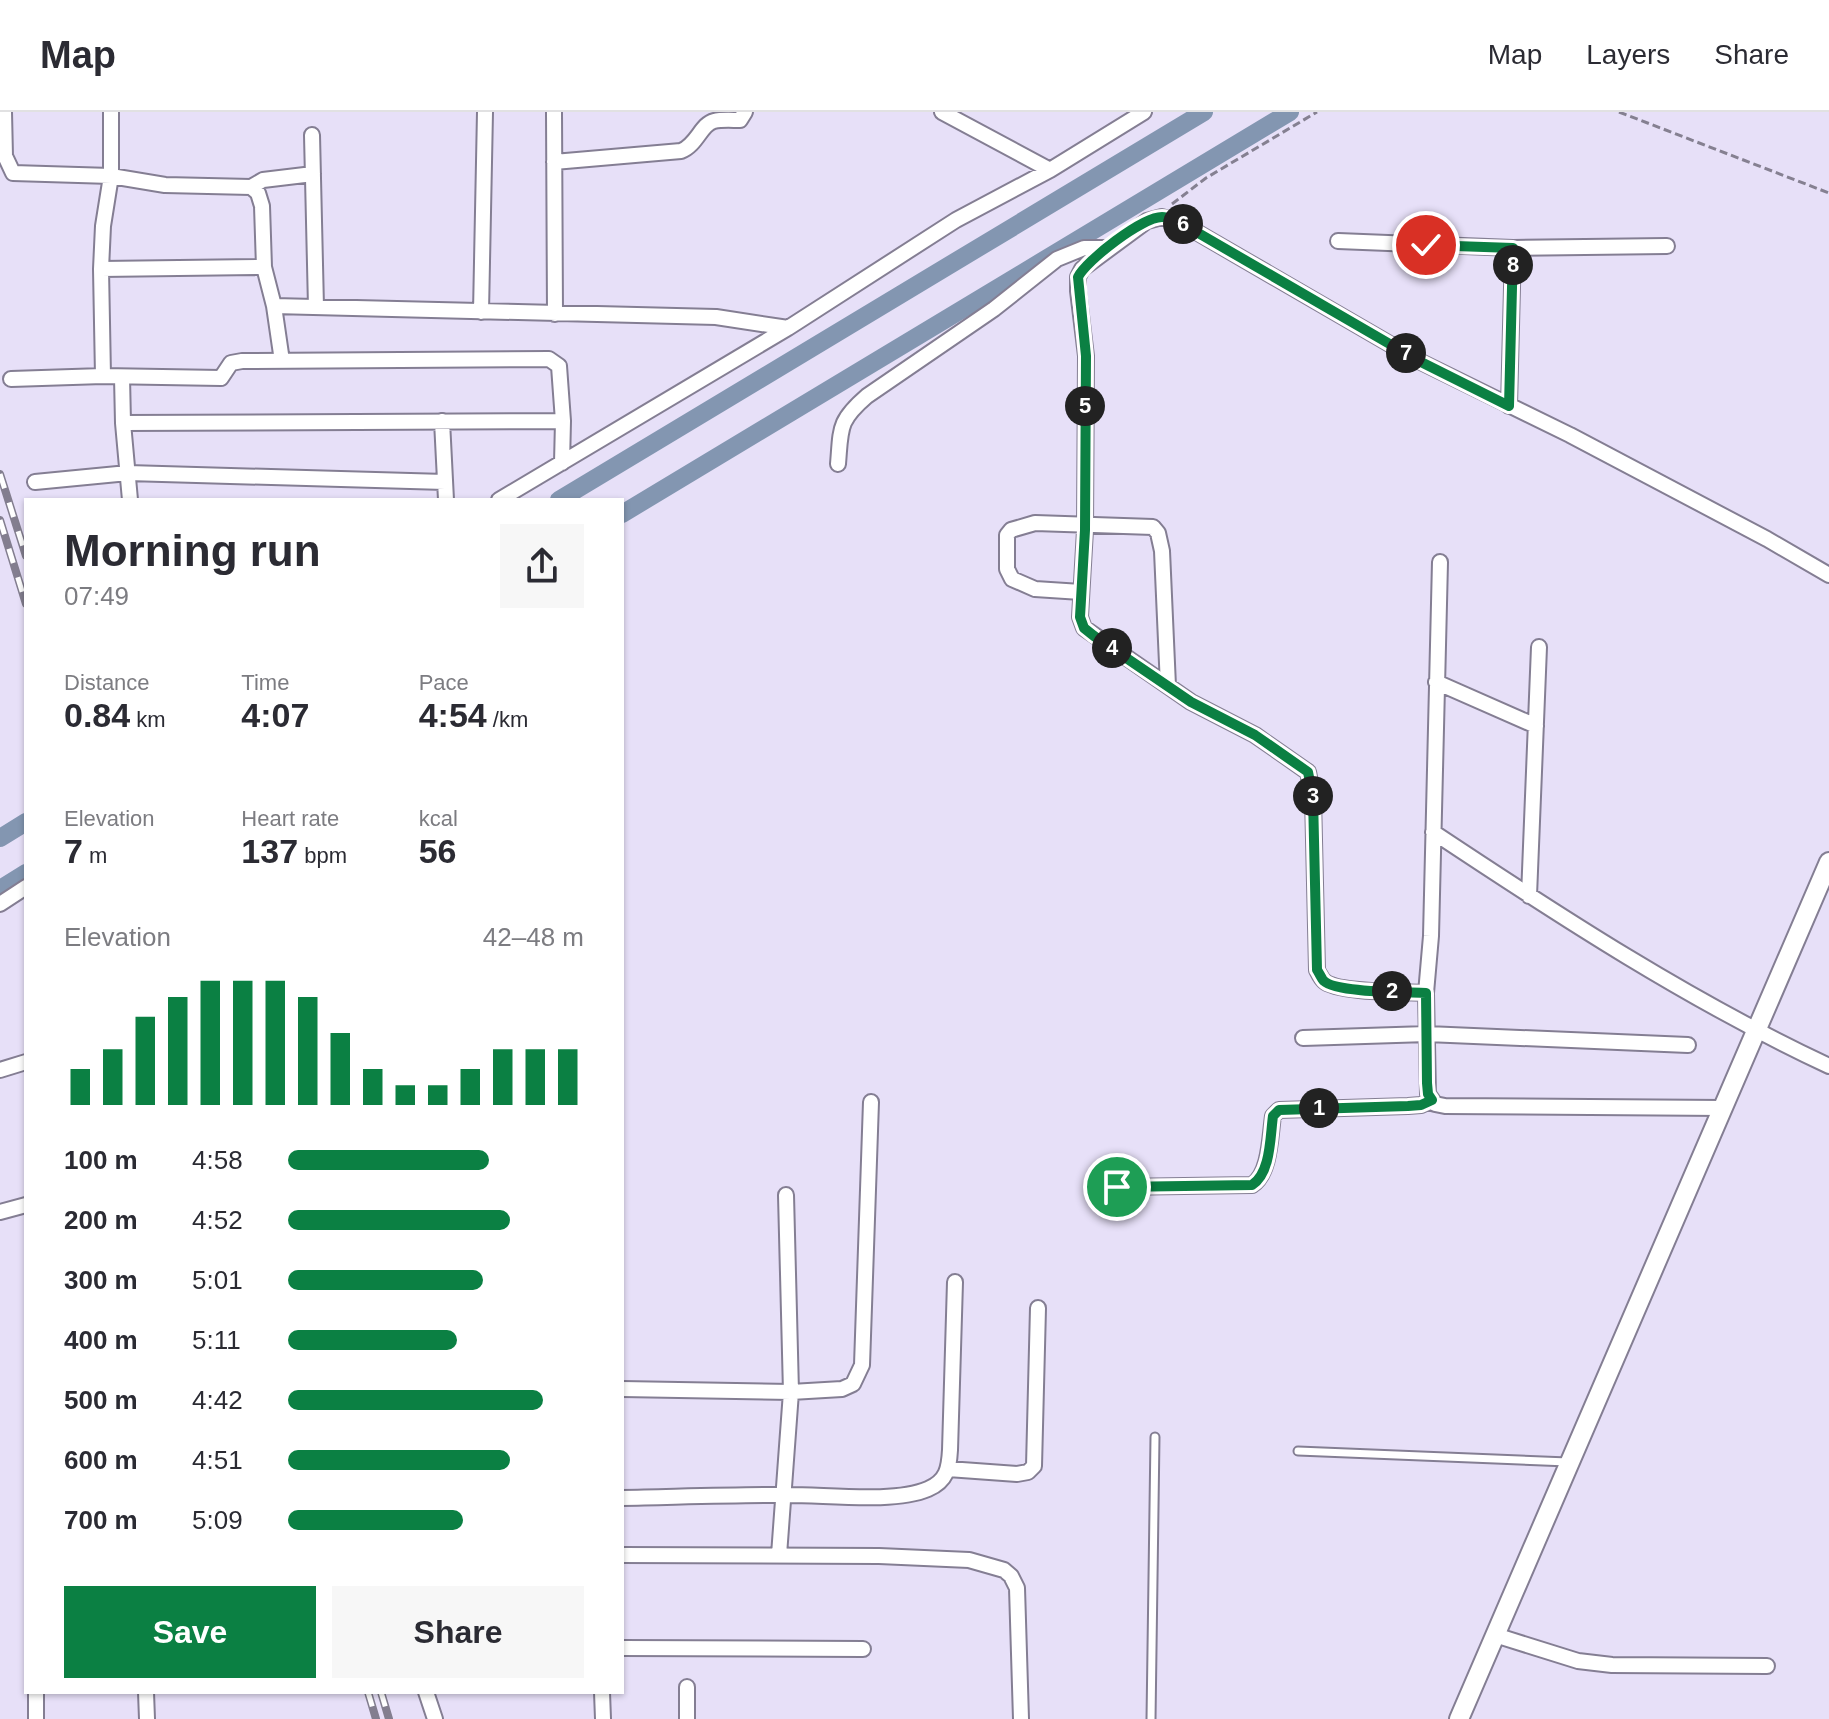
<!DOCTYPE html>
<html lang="en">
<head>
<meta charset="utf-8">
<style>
  :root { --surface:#fff; --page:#f7f7f7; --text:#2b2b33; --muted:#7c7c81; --line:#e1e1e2; --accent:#0b8043 }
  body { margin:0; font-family:Helvetica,sans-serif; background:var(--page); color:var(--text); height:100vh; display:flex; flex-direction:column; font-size:30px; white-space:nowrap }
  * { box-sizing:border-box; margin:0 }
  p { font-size:26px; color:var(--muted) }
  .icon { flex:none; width:44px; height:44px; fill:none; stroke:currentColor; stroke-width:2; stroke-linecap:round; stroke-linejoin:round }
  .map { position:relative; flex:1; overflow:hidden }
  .sheet { position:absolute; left:24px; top:386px; width:600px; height:1196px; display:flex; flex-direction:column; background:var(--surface); border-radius:0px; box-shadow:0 2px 6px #0004 }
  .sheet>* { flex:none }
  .pin { position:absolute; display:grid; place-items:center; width:68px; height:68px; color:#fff; margin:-34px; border:4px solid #fff; border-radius:50%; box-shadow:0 2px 8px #0007 }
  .km { position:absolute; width:40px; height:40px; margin:-20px; border-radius:50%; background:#222; color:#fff; font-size:22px; line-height:40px; text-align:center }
  .round { display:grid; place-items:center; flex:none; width:84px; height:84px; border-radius:0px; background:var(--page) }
  .summary { display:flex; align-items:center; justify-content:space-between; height:136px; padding:0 40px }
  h1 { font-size:44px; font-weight:600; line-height:60px }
  .metrics { display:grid; grid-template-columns:repeat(3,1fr); gap:12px; height:136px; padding:8px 40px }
  .metrics div { display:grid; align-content:center }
  .metrics b { font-size:34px; font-weight:600 }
  .metrics small { font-size:22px; font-weight:400 }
  .metrics p { font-size:22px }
  .chart { height:224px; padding:16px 40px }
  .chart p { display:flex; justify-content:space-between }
  .chart svg { width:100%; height:144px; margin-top:8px; stroke:var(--accent); stroke-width:6 }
  .button { display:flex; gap:16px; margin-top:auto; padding:16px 40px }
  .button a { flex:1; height:92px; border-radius:0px; background:var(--accent); color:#fff; font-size:32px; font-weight:600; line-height:92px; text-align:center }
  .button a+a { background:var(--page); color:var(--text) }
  ul { padding:0 40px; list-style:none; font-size:26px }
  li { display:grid; grid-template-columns:128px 96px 1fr; align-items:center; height:60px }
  li i { height:20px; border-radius:10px; background:var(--accent) }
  header { display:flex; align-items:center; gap:48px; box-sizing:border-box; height:112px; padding:0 40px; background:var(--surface); border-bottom:2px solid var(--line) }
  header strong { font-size:38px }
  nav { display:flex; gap:44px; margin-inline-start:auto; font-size:28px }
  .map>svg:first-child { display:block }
</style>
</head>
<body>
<header>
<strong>Map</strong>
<nav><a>Map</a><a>Layers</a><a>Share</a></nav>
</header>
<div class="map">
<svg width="1829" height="1607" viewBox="0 0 1829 1607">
  <rect width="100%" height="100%" fill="#e7e0f8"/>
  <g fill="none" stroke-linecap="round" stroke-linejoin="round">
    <path stroke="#8396b1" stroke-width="18" d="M559,388L1204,0
      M622,402L1290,0
      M0,726L26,710
      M0,777L26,761"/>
    <g stroke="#847e93" stroke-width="11">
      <path id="service" d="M1298,1339L1568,1350
        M1151,1607L1155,1325"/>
    </g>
    <g stroke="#847e93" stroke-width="18">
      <path id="minor" d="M4,0L5,44L13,61L111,64L165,73L251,75L258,81L262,94L264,155L274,194L282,249
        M554,0L555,202
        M942,0L1050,58
        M312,23L316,195
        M554,50L681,39C697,33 701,12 714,9C722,7 732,8 740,8L745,0
        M251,75L263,68L313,62
        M1338,129L1513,136L1667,134
        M101,157L264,155
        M274,194L716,205L788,216
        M481,200L485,0
        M103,264L101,157L103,114L111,64V0
        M122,265L123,311L130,388
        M11,267L103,264L221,266L231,251L242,249L549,247L559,254L563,309
        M1509,294L1513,136
        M442,309L446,388
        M123,311L563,309L562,351
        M838,352C841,316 838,309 867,284L994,197L1057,147L1084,136H1107
        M35,370L128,361L445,370
        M499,388L788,216L956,108L1050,58L1144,0
        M1440,450L1431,824L1426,881L1428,982L1435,992L1445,994L1723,996
        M1081,480L1035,477L1012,467L1007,457V423L1011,418L1035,411L1153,415L1158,421L1162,439L1168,574
        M1436,570L1536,614
        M1433,720C1561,805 1690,889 1829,954
        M1529,784L1539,535
        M0,792L26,775
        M1426,881C1407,880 1337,881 1324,869C1322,868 1318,860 1317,858L1313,685L1308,660L1255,623L1191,590L1084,516L1080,505L1085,418L1086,244L1078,179V165L1082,157L1147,109L1162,105L1181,111L1419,249L1570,323L1767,427L1829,463
        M1303,926L1427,922L1688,933
        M0,958L26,950
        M1117,1075L1252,1073C1270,1062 1270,1024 1273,1004L1279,998L1408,994L1421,993L1432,988
        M0,1100L26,1093
        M622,1277L791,1280L842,1277L853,1272L862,1253L871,990
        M948,1357L1017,1362L1028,1360L1034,1354L1038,1196
        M622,1386C675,1385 729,1383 782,1383C822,1382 893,1392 928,1377C947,1369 949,1356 950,1338L955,1170
        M622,1443L879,1444L969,1448L1004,1458L1011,1464L1017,1476L1021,1607
        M779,1443L791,1280L786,1083
        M1495,1523L1578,1549L1612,1553L1767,1554
        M622,1536L863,1537
        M146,1580L147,1607
        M426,1580L435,1607
        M602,1580L603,1607
        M36,1607V1580
        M687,1607V1575"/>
    </g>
    <g stroke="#847e93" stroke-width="22">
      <path id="tertiary" d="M1459,1607L1829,750"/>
    </g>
    <path stroke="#858091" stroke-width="3" stroke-dasharray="8 4" stroke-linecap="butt" d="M1619,0L1829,81
      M1172,92L1206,66L1317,0"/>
    <use href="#service" stroke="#fff" stroke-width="7"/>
    <use href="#minor" stroke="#fff" stroke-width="14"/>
    <use href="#tertiary" stroke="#fff" stroke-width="18"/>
    <g stroke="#837e8f" stroke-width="8">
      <path id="rail" d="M0,362L26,444
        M0,408L26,492
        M368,1580L376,1607
        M381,1580L389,1607"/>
    </g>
    <use href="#rail" stroke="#fff" stroke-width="5" stroke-dasharray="15" stroke-linecap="butt"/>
  </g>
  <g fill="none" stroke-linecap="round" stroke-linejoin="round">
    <g stroke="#fff" stroke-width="16">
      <path id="route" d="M1117,1075L1252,1073C1271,1061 1270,1025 1273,1004L1279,998L1408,994L1421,993L1432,988L1428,982L1427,971L1426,881C1407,880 1336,881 1324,869C1323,869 1318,859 1317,858L1313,685L1308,660L1255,623L1191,590L1094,524L1084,516L1080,505L1085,418L1086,244L1078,165C1087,148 1142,105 1162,105C1168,105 1175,109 1181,111L1419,249L1509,294L1513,136L1426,133"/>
    </g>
    <use href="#route" stroke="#0b8043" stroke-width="10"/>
  </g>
</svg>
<div class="pin" style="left:1117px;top:1075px;background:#1e9e55"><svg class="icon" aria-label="arrive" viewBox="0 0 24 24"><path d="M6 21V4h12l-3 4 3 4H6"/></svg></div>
<div class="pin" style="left:1426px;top:133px;background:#d93025"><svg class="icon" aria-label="check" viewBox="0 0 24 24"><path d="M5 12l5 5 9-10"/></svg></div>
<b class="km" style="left:1319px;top:996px">1</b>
<b class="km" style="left:1392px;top:879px">2</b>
<b class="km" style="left:1313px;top:684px">3</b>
<b class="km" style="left:1112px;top:536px">4</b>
<b class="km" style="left:1085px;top:294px">5</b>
<b class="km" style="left:1183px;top:112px">6</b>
<b class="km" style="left:1406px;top:241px">7</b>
<b class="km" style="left:1513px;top:153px">8</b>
<section class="sheet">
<div class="summary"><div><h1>Morning run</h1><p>07:49</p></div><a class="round"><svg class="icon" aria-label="share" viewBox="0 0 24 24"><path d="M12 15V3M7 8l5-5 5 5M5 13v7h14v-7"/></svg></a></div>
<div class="metrics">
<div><p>Distance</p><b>0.84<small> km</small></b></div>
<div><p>Time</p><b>4:07</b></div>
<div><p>Pace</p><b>4:54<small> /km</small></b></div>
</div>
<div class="metrics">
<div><p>Elevation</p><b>7<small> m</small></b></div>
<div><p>Heart rate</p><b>137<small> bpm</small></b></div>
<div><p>kcal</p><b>56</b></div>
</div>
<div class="chart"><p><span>Elevation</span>42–48 m</p>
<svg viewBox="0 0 160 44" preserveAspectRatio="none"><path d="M5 44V33M15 44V27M25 44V17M35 44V11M45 44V6M55 44V6M65 44V6M75 44V11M85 44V22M95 44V33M105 44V38M115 44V38M125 44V33M135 44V27M145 44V27M155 44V27"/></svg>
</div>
<ul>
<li><b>100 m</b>4:58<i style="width:68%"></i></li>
<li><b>200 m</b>4:52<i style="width:75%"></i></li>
<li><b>300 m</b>5:01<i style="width:66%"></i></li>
<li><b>400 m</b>5:11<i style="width:57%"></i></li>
<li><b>500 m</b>4:42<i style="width:86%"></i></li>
<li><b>600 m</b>4:51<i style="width:75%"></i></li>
<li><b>700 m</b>5:09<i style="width:59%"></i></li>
</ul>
<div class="button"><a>Save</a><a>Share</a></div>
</section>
</div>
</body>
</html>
